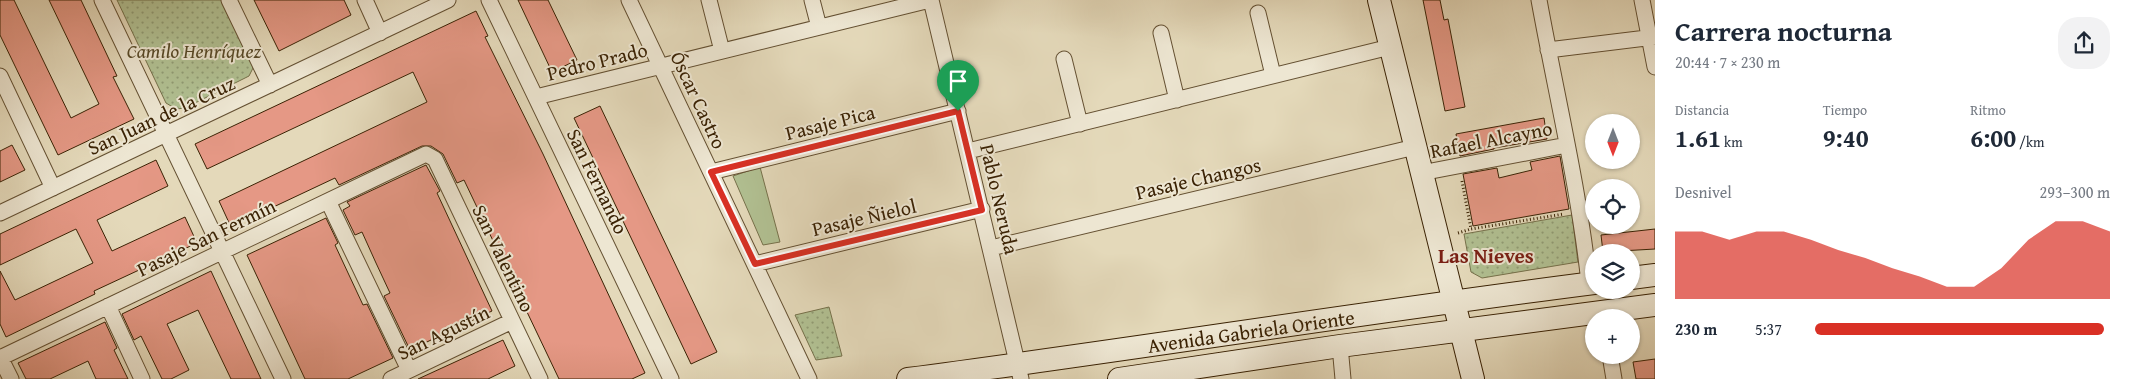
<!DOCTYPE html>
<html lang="es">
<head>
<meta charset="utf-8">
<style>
  :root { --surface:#fff; --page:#f2f2f3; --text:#1f2937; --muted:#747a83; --accent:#d93025 }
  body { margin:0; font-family:"Gentium Book Plus",serif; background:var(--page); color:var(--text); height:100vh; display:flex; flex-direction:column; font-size:19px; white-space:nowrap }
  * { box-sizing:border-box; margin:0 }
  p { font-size:16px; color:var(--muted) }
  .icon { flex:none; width:28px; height:28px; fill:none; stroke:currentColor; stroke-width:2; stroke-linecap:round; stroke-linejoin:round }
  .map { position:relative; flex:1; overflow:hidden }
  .sheet { display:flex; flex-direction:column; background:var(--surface); width:475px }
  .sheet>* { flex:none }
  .needle { width:32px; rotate:180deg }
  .tools { position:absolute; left:1585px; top:114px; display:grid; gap:10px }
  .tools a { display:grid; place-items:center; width:55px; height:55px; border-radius:50%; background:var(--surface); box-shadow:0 1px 4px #0004; font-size:25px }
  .pin { position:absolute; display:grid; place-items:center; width:42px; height:42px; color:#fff; margin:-51px -21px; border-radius:50% 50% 50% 0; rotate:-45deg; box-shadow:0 0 5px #0007 }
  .pin .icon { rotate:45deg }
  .round { display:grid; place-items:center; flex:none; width:52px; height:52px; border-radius:20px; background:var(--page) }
  .headline { display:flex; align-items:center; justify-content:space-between; height:85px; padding:0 20px }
  h1 { font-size:28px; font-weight:600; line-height:38px }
  .stats { display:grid; grid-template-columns:repeat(3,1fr); gap:8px; height:85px; padding:5px 20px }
  .stats div { display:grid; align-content:center }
  .stats b { font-size:25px; font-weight:600 }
  .stats small { font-size:14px; font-weight:400 }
  .stats p { font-size:14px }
  .chart { height:140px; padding:10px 20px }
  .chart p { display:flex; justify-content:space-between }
  .chart svg { width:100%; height:90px; margin-top:5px; fill:var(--accent); opacity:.7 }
  ul { padding:0 20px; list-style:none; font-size:16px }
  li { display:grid; grid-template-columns:80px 60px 1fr; align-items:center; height:38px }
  li i { height:12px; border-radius:6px; background:var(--accent) }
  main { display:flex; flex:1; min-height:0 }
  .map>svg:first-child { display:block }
</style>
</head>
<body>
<main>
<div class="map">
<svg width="1655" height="379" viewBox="0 0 1655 379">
  <defs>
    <pattern id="park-dots" width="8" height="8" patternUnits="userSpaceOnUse" patternTransform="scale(1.25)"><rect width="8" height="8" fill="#b1c092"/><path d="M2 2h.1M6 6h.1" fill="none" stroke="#919c75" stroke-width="1.8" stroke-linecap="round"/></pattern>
  </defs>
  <rect width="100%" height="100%" fill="#e4d9ba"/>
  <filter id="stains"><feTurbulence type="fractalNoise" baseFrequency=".004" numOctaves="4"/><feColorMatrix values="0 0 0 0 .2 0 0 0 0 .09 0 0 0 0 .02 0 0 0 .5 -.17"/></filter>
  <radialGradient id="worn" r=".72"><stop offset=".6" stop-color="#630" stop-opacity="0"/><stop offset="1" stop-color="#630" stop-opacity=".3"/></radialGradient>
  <path fill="#b1c092" stroke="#76714b" d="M760,167L780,242L763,245L733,176Z"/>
  <path fill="url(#park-dots)" stroke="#76714b" d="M117,0H224L252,59L253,68L249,76L185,108L176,109L166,103Z
    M1572,215L1578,262L1482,278L1471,272L1464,234Z
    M829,307L842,356L816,360L795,315Z"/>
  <path fill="#e59885" stroke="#3a2204" d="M0,0H14L71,118L99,104L49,0H81L117,76L113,77L134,119L58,155L0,35Z
    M254,0H344L351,15L279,51Z
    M518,0H548L577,60L552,72Z
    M1423,0H1440L1444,20L1448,19L1465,107L1445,111Z
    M476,11L488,36L485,37L543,154L645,373L632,379H559L464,180L457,183L443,154L431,146H422L339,185L335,178L231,227L219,201L427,102L413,72L207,169L195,144Z
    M600,106L717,352L691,364L574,118Z
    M1544,118L1547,139L1494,148V149L1460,156L1456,134Z
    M12,145L25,170L0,182V151Z
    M1560,156L1569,209L1473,226L1463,174L1497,168L1499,178L1532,170L1530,162Z
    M156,160L168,186L97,220L112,251L185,217L197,243L94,291L95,294L6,337L0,324V271L15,300L93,263L76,229L0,265V234Z
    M426,165L440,191L437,193L492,311L410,350L384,296L390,293L376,263L362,232L355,235L343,210L350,206L347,202Z
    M326,218L338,243L335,245L363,305L367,304L393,358L348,379H305L247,255Z
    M1655,229V249L1603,252L1601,235Z
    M211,271L223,297L261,379H231L198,310L167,324L189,370L171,379H162L141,336L134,340L122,314Z
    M105,322L117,348L114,350L128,379H96L88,361L50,379H26L18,363Z
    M503,340L515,366L488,379H418Z
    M1655,359V379H1636L1633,362Z"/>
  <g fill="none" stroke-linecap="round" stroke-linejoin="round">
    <g stroke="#645032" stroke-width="17">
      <path id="street" d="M102,0L283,379
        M229,0L270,85
        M365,0L380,33
        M489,0L671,379
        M629,0L809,379
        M709,0L722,51
        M812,0L819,27
        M931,0L1021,379
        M1539,0C1556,94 1579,188 1589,283
        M1642,0L1655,67
        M1258,13L1273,75
        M1161,33L1177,100
        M1548,50L1655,37
        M1064,59L1080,124
        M0,76L53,188
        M536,97L930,0
        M968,151L1390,47
        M711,172L958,111
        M1421,173L1567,145
        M328,201L409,370
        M0,213L448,0
        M991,248L1415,147
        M755,264L982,209
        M108,306L142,379
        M1340,346L1343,379
        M1610,355L1614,379
        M0,357L11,379
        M0,358L426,154L435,159L540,379
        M391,379L512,321"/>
    </g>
    <g stroke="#3a2204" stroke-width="24">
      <path id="secondary" d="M1379,0L1473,379
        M1631,278L1655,275
        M908,379C1137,349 1365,312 1594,283
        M1119,379L1340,346L1655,305"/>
    </g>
    <path stroke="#3a2204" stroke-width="3" stroke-dasharray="1 2.5" stroke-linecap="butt" d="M1462,181L1471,229L1564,214
      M1458,233L1471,229"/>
    <use href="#street" stroke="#ede6d2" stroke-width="15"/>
    <use href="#secondary" stroke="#ede6d2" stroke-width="22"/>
  </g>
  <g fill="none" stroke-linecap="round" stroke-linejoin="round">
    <g stroke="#fff" stroke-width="10">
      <path id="route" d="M958,111L982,210L755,264L711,172Z"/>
    </g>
    <use href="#route" stroke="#d93025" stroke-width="6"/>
  </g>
  <g text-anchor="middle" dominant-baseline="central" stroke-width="4" stroke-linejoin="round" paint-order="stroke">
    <g font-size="20" font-style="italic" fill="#584a28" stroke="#ede6d2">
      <text x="194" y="50">Camilo Henríquez</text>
    </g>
    <g font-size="20" fill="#3a2204" stroke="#ede6d2">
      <text transform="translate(597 61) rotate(-14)">Pedro Prado</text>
      <text transform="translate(699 100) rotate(65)">Óscar Castro</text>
      <text transform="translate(161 115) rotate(-25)">San Juan de la Cruz</text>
      <text transform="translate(830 122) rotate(-14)">Pasaje Pica</text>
      <text transform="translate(1491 139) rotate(-11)">Rafael Alcayno</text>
      <text transform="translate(1198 178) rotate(-13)">Pasaje Changos</text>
      <text transform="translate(598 181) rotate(64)">San Fernando</text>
      <text transform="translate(1000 199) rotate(77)">Pablo Neruda</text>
      <text transform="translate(864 217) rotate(-13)">Pasaje Ñielol</text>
      <text transform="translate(206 237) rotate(-26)">Pasaje San Fermín</text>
      <text transform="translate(504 258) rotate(64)">San Valentino</text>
      <text transform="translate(1251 331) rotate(-8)">Avenida Gabriela Oriente</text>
      <text transform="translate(443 332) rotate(-26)">San Agustín</text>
    </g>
    <g font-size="21" font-weight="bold" fill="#7a1f14" stroke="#ede6d2">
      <text x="1486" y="255">Las Nieves</text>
    </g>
  </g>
  <rect width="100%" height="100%" filter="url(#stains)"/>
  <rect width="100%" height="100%" fill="url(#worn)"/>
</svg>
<div class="tools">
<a><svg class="needle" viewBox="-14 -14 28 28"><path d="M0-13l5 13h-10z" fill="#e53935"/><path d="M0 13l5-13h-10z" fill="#747a83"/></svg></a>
<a><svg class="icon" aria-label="locate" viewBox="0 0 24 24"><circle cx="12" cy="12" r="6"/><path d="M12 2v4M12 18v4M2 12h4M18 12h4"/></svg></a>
<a><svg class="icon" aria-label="layers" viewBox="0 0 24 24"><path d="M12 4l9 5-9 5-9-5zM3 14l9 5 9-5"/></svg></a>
<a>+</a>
</div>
<div class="pin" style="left:958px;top:111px;background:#1e9e55"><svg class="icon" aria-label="arrive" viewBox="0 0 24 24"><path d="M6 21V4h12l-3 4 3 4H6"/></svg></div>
</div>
<section class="sheet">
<div class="headline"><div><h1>Carrera nocturna</h1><p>20:44 · 7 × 230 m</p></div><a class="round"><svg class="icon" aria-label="share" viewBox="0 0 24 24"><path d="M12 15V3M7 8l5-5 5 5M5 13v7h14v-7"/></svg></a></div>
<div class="stats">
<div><p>Distancia</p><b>1.61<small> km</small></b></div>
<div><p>Tiempo</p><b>9:40</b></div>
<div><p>Ritmo</p><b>6:00<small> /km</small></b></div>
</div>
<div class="chart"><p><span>Desnivel</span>293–300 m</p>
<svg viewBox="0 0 160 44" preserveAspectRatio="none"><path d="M0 44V11L10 11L20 15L30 11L40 11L50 15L60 20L70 24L80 29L90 33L100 38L110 38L120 29L130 15L140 6L150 6L160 11V44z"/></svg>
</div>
<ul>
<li><b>230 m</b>5:37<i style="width:98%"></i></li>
</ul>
</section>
</main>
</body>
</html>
